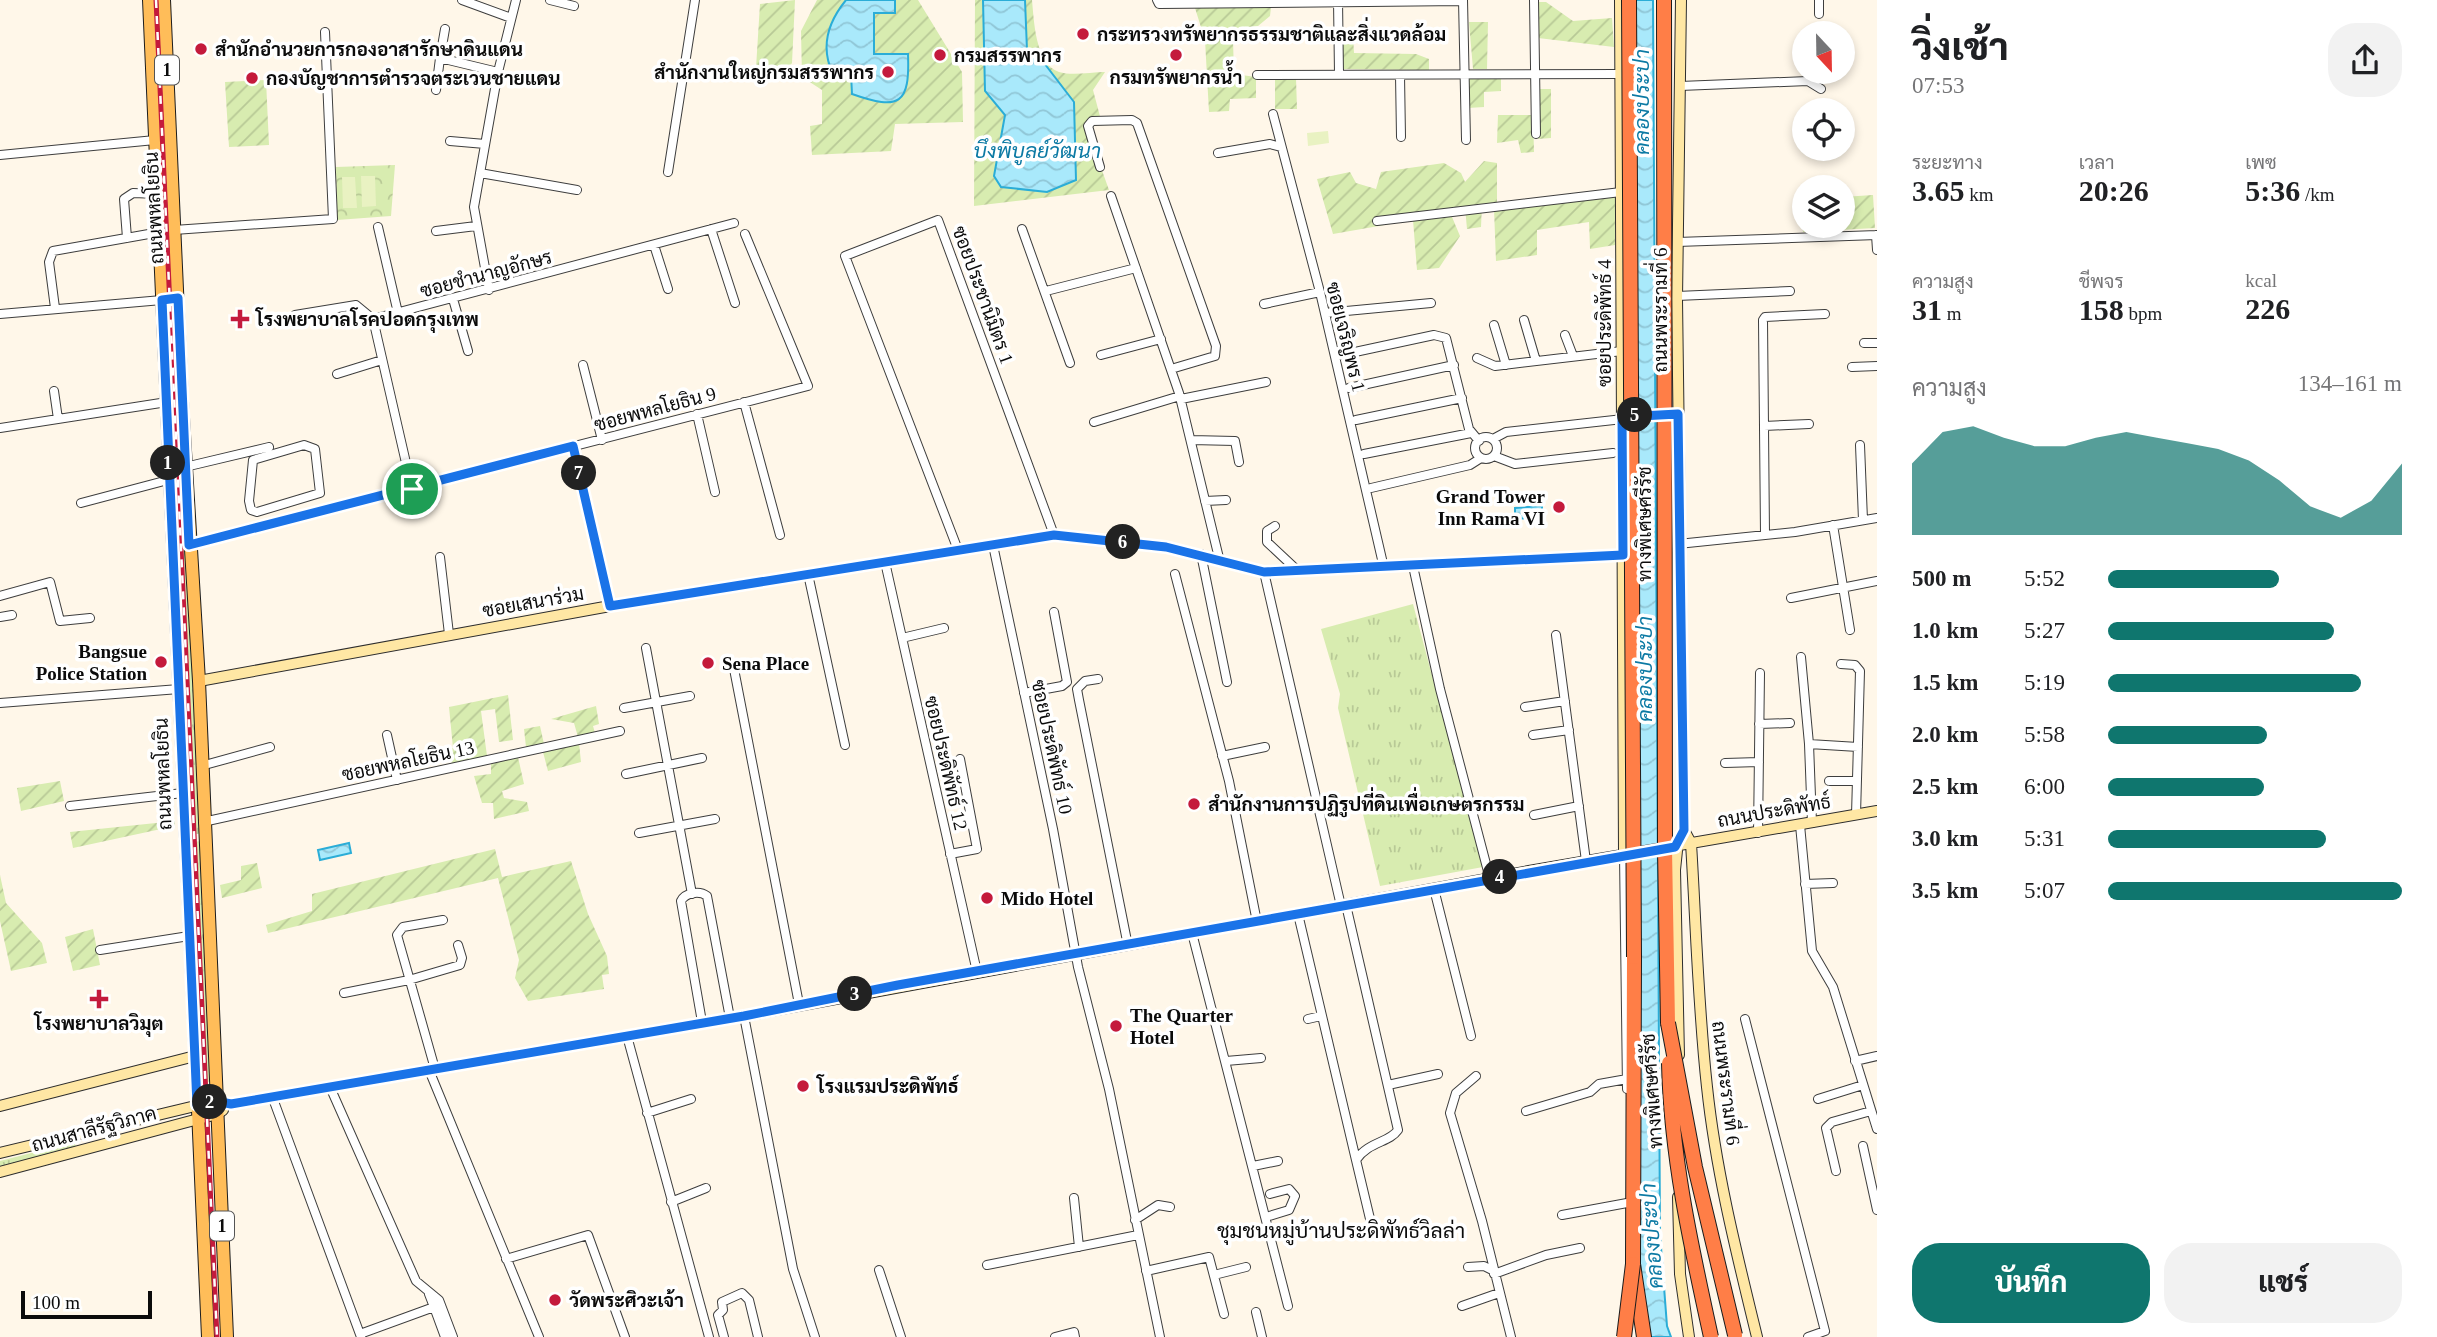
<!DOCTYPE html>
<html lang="th">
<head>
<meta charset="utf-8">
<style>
  :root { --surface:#fff; --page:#f2f2f2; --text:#202124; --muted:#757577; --accent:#0f766e }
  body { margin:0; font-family:"Times New Roman",Sarabun,serif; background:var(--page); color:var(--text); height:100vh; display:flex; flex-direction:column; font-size:26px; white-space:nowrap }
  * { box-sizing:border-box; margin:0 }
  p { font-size:23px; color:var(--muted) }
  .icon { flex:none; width:38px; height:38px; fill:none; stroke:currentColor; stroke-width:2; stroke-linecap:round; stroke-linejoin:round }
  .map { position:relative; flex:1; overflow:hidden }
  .drawer { display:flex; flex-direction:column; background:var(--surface); width:560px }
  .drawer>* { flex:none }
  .needle { width:46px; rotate:158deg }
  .tools { position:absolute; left:1792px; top:21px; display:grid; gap:14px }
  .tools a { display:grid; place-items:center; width:63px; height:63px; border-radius:50%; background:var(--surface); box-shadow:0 4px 10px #0003; font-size:35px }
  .scale { position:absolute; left:21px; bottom:18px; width:131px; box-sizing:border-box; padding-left:7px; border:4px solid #0b0b0b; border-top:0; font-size:19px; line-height:24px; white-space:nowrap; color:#0b0b0b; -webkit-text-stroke:5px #fff; paint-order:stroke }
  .pin { position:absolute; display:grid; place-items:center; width:60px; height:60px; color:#fff; margin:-30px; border:4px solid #fff; border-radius:50%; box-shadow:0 2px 7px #0007 }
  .km { position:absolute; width:35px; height:35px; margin:-18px; border-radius:50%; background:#222; color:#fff; font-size:19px; line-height:35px; text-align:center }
  .round { display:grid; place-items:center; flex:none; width:74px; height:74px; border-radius:28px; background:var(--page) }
  .head { display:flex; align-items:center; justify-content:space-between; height:119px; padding:0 35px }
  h1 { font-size:38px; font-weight:800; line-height:52px }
  .figures { display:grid; grid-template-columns:repeat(3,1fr); gap:10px; height:119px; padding:7px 35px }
  .figures div { display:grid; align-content:center }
  .figures b { font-size:30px; font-weight:800 }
  .figures small { font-size:19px; font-weight:400 }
  .figures p { font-size:19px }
  .chart { height:196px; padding:14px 35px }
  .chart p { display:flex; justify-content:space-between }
  .chart svg { width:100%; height:126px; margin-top:7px; fill:var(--accent); opacity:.7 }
  .button { display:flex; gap:14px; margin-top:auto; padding:14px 35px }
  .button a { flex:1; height:80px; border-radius:28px; background:var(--accent); color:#fff; font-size:28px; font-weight:800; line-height:80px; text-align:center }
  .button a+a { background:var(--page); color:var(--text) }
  ul { padding:0 35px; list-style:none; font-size:23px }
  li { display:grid; grid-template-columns:112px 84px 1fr; align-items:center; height:52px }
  li i { height:18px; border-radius:9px; background:var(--accent) }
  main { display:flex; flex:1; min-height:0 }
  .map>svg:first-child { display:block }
</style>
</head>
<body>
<main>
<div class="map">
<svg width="1877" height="1337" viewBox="0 0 1877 1337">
  <defs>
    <pattern id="grass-tufts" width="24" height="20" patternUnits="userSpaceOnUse" patternTransform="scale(1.75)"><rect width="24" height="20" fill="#d8ecb0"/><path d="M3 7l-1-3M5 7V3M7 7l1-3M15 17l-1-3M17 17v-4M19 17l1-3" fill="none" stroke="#b8c996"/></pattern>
    <pattern id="park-crowns" width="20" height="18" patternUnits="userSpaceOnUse" patternTransform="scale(1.75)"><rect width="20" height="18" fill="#d8ecb0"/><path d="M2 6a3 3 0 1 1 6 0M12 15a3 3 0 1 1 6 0" fill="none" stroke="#b8c996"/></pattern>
    <pattern id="garden-furrows" width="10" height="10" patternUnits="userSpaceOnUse" patternTransform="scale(1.75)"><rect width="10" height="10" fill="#d8ecb0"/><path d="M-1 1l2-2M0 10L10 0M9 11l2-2" fill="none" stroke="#b8c996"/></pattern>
    <pattern id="water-waves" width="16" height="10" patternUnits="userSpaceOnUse" patternTransform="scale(1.75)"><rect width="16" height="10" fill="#a9e9fb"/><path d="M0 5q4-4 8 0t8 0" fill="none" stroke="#90c6d6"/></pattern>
  </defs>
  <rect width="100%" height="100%" fill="#fff7e9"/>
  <path fill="url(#grass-tufts)" d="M162,179H166L202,833L192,835Z
    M1413,604L1483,867L1380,886L1338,708L1340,694L1321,629Z
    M203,841L213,1080L208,1082L201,1079L192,842Z
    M74,1142L77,1149L0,1169V1161Z"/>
  <path fill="url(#park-crowns)" d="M395,165L391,216L337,220L336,167Z"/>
  <path fill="url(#garden-furrows)" d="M795,0L792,63L789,67L756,68L760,4Z
    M817,0H918L962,72L963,122L895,124L891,151L812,155L810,126L822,124V90L802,77L801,31Z
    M975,0H1032C1034,20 1035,64 1059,72C1072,76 1091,72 1105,72L1093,90L1101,120L1085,123L1109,190L974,206Z
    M1537,2H1546L1573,21L1612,18L1614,47L1538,38Z
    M1271,7L1270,16L1258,26L1235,29L1233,40L1234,74L1256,77V98L1230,99L1229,111L1209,112L1205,40L1195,8Z
    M1469,22H1488L1487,69H1473Z
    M1353,36L1354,53L1416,54L1429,59V70L1343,69L1341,37Z
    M1501,77V91L1484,92V107L1468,108L1467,79Z
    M1296,78L1297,109H1275V79Z
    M266,80L269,145L229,147L225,82Z
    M1537,89H1551V138L1538,139Z
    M1498,115H1533L1534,152L1521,153L1518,140L1497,143Z
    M1484,161L1497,163V202L1482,204L1481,227L1467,229L1465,207L1456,208L1452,217L1460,236L1439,268L1417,270L1413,220L1333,234L1317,179L1350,172L1356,183L1376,189L1381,172L1444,163L1461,173L1465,182Z
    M1873,195L1875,228L1803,232L1801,199H1804V226H1843V197Z
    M1615,196V245L1590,249L1589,222L1537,230V255L1496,261L1494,209Z
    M508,695L513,740L499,742L495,709L481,711L487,756L452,765L450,749L453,748L449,707Z
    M596,706L599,724L593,726L595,733L578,737L574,723L551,719Z
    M540,726L544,744L526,747L524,729Z
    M579,743L581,762L548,771L543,752Z
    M518,757L524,784L502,791L504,798L527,802L529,811L494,819L493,803H482L474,776L491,774V764Z
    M60,781L64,801L21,811L17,788Z
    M175,821V826L73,848L70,832Z
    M495,849L502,877L571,861L588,914L607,956L609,974L602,975L604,989L528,1001L515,978L519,960L498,878L268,933L266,925L312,911V894Z
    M257,863L262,888L222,898L220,885L241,880V866Z
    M0,875L6,903L42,943L47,963L11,971L0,921Z
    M93,929L100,965L73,971L65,937Z"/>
  <path fill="#e9f2c2" d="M1328,131L1329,143L1308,146L1307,133Z
    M361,176H375L376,206L362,207Z
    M342,177H355L357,208H343Z"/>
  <path fill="url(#water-waves)" stroke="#2badd7" stroke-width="2" d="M846,0H895V13H874V54H908C910,104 900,111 852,94L851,74H833C820,47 828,22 846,0Z
    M983,0H1025L1027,50L1044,63L1074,102L1076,180L1047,192L1001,187L994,176L1005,115L985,91Z
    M1632,0H1653L1660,1234L1667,1326L1671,1337H1647L1637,1234Z
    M1542,506V517L1515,519V508Z
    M349,843L351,853L320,860L318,850Z"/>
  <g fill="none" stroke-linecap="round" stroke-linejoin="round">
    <g stroke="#3e3e3e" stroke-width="10">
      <path id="street" d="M462,0L511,18
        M550,0L574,6
        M1157,0L1159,4L1463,1
        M1338,0L1339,74
        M1463,0L1466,140
        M1534,0L1536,134
        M1819,14V0
        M445,29L440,58L498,72
        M1257,75L1620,74
        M1400,75L1401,137
        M1680,86L1808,81L1821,89
        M436,90L440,58
        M1273,114L1320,292L1384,568
        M450,141L485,144
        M1218,153L1270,144L1281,147
        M0,155L155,140
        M1100,167L1088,126L1092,121L1132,120L1137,123L1216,346L1215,356L1171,369
        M668,172L695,0
        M480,173L577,190
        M1111,196L1179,393L1219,558
        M1377,221L1621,192
        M378,227L398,313
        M711,229L735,303
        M1022,229L1070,363
        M174,230L333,219L325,32
        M436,231L476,226
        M1876,235L1877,250
        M127,238L124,199L133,193L158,194
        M1677,242L1877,235
        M654,245L668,289
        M489,290L474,207L498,72L516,0
        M1046,291L1136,268
        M1677,296L1790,291
        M453,299L468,351
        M1264,304L1320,292
        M55,308L49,262L53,251L160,232
        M1325,313L1431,303
        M0,314L162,300
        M295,315L356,305L373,319
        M373,319L734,223
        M373,319L412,489
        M1524,320L1536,361
        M1494,325L1506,365
        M1565,335L1573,356
        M1864,343H1877
        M1101,355L1161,339
        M1341,355L1434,335L1446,338L1469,429L1479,441
        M1477,358L1495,366L1622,351
        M583,365L602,440
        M1852,367L1877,366
        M337,374L382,360
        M1349,388L1454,365
        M54,391L58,419
        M1181,399L1266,382
        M744,402L780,535
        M697,414L715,492
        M1356,420L1462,398
        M1094,422L1180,396
        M1764,426L1809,424
        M0,428L167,402
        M1475 448a11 11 0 1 1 22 0a11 11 0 1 1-22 0Z
        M1493,439L1506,432L1668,414
        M1191,440L1235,441L1239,462
        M304,445L315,449L320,493L257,512L251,510L249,501L253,460Z
        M1860,445L1863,520
        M573,446L610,606
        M1364,454L1471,433
        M1494,456L1515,464L1613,453
        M185,467L269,447
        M1371,488L1470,465L1481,458
        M1205,501L1226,500
        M81,503L168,480
        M1833,525L1850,630
        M1275,526L1267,531V542L1298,571
        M1765,535L1763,320L1765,317L1825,314
        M1678,544L1795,532L1877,518
        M189,545L808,386L745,234
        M993,545L1053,829L1078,967L1109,1089L1160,1337
        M958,550L845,256L938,220L1054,535
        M1201,554L1227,682
        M440,557L449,634
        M885,562L977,972
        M1413,566L1440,689L1490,879
        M1264,572L1341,906
        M808,574L845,745
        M1175,574L1229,781L1257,922
        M0,596L50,582L60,621L90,618
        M1791,598L1877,581
        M0,617L12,615
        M1556,635L1586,861
        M902,638L944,628
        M646,648L692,894
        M1801,657L1809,744L1812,823
        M1841,664L1855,665L1860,671L1856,815
        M734,669L799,1004
        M1098,679L1085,681L1077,689L1079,700L1128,946
        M1024,693L1062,686L1067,682L1054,612
        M0,703L179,689
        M1525,707L1565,701
        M624,708L690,696
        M1759,724L1790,723
        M387,735L397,780
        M1533,735L1569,730
        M1809,744L1858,747
        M1222,756L1265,747
        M1725,763L1759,762
        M201,766L270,747
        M626,774L702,758
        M1829,781H1857
        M70,806L183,793
        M1534,815L1579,806
        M203,822L620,731
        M1800,825L1812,951L1833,987L1877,1129
        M639,833L715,819
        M1758,833L1760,673
        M950,854L977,849L960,759
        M1624,855L1627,1089
        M1805,884L1833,883
        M1434,889L1471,1036
        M1346,905L1398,1130C1389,1143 1369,1141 1356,1160L1371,1223
        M1298,914L1356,1160
        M1192,933L1288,1306
        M100,950L189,936
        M344,993L409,980L460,965L462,958L458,945
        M744,1016L793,1269L815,1337
        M1308,1019L1321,1016
        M1745,1019L1825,1331L1808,1337
        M702,1022L681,901C685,893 699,890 707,896L730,1018
        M627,1036L709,1337
        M1226,1061L1261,1058
        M1855,1061L1877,1056
        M435,1069L397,935L403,927L443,920
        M429,1070L539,1337
        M1476,1076L1456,1093L1450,1113L1482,1221L1511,1337
        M1388,1085L1438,1074
        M330,1087L416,1281L439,1300L453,1337
        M272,1096L361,1337
        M1818,1099L1863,1085
        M1526,1111L1590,1092L1599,1084L1627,1079
        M647,1113L691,1099
        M1863,1146L1877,1210
        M1253,1166L1278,1161
        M1836,1171L1826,1128L1832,1122L1871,1111
        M1074,1198L1079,1247
        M671,1202L706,1188
        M1562,1215L1627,1203
        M1266,1217L1289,1210L1295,1196L1289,1189L1270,1194
        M1135,1220L1158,1205L1170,1207
        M506,1259L588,1235L625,1337
        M987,1265L1138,1235
        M1468,1267L1484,1266L1494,1271
        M879,1270L901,1337
        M1146,1271L1209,1257L1224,1314
        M1494,1274L1546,1255L1580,1248
        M1214,1275L1246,1267
        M1462,1306L1499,1293
        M434,1307L445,1337
        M1256,1312L1262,1337
        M360,1334L434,1307L429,1294
        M724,1337L718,1315L723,1310L722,1302L742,1293L749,1300L758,1337
        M1055,1337L1074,1332L1075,1337"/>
    </g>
    <g stroke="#2d2d2d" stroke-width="12">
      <path id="secondary" d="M1620,0L1624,855
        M1681,0L1677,299L1684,830L1691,843C1696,925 1698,1006 1707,1087C1716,1172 1737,1255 1757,1337
        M199,681L610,606L1054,535L1166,547L1264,572L1623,555
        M1678,841L1675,870L1679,1055
        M0,1106L195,1056
        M0,1153L216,1101L231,1104L744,1016L1529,871L1877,811
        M0,1172L217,1114L223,1110
        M1678,1197L1680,1274L1689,1337"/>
    </g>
    <g stroke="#1c1c1c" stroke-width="14">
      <path id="primary" d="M149,0L208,1337
        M164,0L182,401L199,681L227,1337"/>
    </g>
    <g stroke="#1c1c1c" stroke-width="16">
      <path id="highway" d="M1665,849L1668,1023
        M1634,957L1633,1264L1644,1337"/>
    </g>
    <use href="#street" stroke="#fff" stroke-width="8"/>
    <use href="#secondary" stroke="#ffe7a4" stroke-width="10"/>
    <use href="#primary" stroke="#ffbd59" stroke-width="12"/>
    <use href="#highway" stroke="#ff7e47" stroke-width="14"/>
    <g stroke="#c41a3c" stroke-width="5">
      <path id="rail" d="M156,0L217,1337"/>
    </g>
    <use href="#rail" stroke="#fff" stroke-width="2.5" stroke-dasharray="8" stroke-linecap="butt"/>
    <g stroke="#1c1c1c" stroke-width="16" stroke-linecap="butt">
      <path id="highway-bridge" d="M1629,0L1634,957
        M1664,0L1665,849
        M1668,1023L1695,1167L1735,1335
        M1669,1063C1671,1156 1691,1246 1711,1337
        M1624,1337L1633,1264"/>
    </g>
    <use href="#highway-bridge" stroke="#ff7e47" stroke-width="14"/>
  </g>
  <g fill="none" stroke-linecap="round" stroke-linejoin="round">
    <g stroke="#fff" stroke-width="14">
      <path id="route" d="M178,298L189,545L573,446L610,606L1054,535L1166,547L1264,572L1623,555L1622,417L1678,414L1684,830L1675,847L898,985L744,1016L231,1104L216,1101L197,1105L162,300Z"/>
    </g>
    <use href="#route" stroke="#1a73e8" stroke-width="9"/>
  </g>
  <g fill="#c41a3c" stroke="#fff" stroke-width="2.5">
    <circle cx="1083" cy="34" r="7"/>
    <circle cx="201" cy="49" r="7"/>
    <circle cx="940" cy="55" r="7"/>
    <circle cx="1176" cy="55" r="7"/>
    <circle cx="888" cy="72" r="7"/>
    <circle cx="252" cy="78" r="7"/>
    <path d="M236.5 308.5h7v7h7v7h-7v7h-7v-7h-7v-7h7z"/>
    <circle cx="1559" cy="507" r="7"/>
    <circle cx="161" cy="662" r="7"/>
    <circle cx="708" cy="663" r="7"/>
    <circle cx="1194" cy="804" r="7"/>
    <circle cx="987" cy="898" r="7"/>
    <path d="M95.5 988.5h7v7h7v7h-7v7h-7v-7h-7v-7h7z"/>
    <circle cx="1116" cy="1026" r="7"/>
    <circle cx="803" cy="1086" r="7"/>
    <circle cx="555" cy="1300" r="7"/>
  </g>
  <g text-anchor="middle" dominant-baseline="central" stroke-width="7" stroke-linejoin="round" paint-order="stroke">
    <g fill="#fff" stroke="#545454" stroke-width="2">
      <rect x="155" y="55.5" width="24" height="29" rx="5"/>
      <rect x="210" y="1211.5" width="24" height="29" rx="5"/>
    </g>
    <g font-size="18" font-weight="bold" fill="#0b0b0b">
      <text x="167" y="70">1</text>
      <text x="222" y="1226">1</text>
    </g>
    <g font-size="19" font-weight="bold" fill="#0b0b0b" stroke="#fff" text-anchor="start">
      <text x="1097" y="34">กระทรวงทรัพยากรธรรมชาติและสิ่งแวดล้อม</text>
      <text x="215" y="49">สำนักอำนวยการกองอาสารักษาดินแดน</text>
      <text x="954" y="55">กรมสรรพากร</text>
      <text x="874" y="72" text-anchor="end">สำนักงานใหญ่กรมสรรพากร</text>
      <text x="1176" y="77" text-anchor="middle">กรมทรัพยากรน้ำ</text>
      <text x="266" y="78">กองบัญชาการตำรวจตระเวนชายแดน</text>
      <text x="256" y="319">โรงพยาบาลโรคปอดกรุงเทพ</text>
      <text x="1545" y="496" text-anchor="end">Grand Tower<tspan x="1545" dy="22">Inn Rama VI</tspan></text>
      <text x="147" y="651" text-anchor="end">Bangsue<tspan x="147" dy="22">Police Station</tspan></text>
      <text x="722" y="663">Sena Place</text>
      <text x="1208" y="804">สำนักงานการปฏิรูปที่ดินเพื่อเกษตรกรรม</text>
      <text x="1001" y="898">Mido Hotel</text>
      <text x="1130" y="1015">The Quarter<tspan x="1130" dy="22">Hotel</tspan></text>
      <text x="99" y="1023" text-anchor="middle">โรงพยาบาลวิมุต</text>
      <text x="817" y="1086">โรงแรมประดิพัทธ์</text>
      <text x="569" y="1300">วัดพระศิวะเจ้า</text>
    </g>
    <g font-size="19" fill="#0b0b0b" stroke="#fff">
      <text transform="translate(154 208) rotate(-93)">ถนนพหลโยธิน</text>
      <text transform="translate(486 274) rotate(-15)">ซอยชำนาญอักษร</text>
      <text transform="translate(983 295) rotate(70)">ซอยประชานิมิตร 1</text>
      <text transform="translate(1660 310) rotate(-90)">ถนนพระรามที่ 6</text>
      <text transform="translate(1604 323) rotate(-90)">ซอยประดิพัทธ์ 4</text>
      <text transform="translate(1346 337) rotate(76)">ซอยเจริญพร 1</text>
      <text transform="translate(655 409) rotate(-15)">ซอยพหลโยธิน 9</text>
      <text transform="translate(1644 524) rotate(-90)">ทางพิเศษศรีรัช</text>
      <text transform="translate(533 602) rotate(-10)">ซอยเสนาร่วม</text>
      <text transform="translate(1052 747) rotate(78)">ซอยประดิพัทธ์ 10</text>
      <text transform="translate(408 761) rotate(-12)">ซอยพหลโยธิน 13</text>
      <text transform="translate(946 763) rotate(77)">ซอยประดิพัทธ์ 12</text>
      <text transform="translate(163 774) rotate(-92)">ถนนพหลโยธิน</text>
      <text transform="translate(1774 811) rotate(-10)">ถนนประดิพัทธ์</text>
      <text transform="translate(1726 1083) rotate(83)">ถนนพระรามที่ 6</text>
      <text transform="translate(1652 1091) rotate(-94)">ทางพิเศษศรีรัช</text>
      <text transform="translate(94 1129) rotate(-15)">ถนนสาลีรัฐวิภาค</text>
    </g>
    <g font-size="21" font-style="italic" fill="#0c7aa4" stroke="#fff">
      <text transform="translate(1642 102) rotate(-90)">คลองประปา</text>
      <text x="1037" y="151">บึงพิบูลย์วัฒนา</text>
      <text transform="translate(1645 669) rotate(-90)">คลองประปา</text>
      <text transform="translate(1652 1236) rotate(-94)">คลองประปา</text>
    </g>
    <g font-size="21" fill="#0b0b0b" stroke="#fff">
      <text x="1341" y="1231">ชุมชนหมู่บ้านประดิพัทธ์วิลล่า</text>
    </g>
  </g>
</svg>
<div class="tools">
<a><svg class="needle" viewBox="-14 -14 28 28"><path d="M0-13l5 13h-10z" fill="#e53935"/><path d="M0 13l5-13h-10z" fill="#757577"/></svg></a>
<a><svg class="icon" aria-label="locate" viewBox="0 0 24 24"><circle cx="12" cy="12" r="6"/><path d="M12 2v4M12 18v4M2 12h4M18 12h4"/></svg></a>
<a><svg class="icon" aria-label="layers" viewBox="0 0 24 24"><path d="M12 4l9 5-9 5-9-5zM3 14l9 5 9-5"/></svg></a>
</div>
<div class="scale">100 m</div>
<div class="pin" style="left:412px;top:489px;background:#1e9e55"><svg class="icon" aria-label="arrive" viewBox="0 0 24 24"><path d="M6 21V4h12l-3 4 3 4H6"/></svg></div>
<b class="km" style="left:168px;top:463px">1</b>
<b class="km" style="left:210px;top:1102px">2</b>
<b class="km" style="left:855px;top:994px">3</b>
<b class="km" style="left:1500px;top:877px">4</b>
<b class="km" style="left:1635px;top:415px">5</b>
<b class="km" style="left:1123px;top:542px">6</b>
<b class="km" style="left:579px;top:473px">7</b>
</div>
<section class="drawer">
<div class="head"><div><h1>วิ่งเช้า</h1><p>07:53</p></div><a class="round"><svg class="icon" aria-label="share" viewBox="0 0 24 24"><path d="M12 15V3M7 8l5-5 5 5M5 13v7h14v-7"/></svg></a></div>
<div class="figures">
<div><p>ระยะทาง</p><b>3.65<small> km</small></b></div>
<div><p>เวลา</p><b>20:26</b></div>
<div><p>เพซ</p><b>5:36<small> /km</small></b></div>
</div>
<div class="figures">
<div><p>ความสูง</p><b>31<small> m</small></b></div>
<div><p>ชีพจร</p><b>158<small> bpm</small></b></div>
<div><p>kcal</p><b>226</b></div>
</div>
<div class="chart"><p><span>ความสูง</span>134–161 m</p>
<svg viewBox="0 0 160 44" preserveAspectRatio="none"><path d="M0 44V19L10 8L20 6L30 10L40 13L50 13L60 10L70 8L80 10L90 12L100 14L110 18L120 25L130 34L140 38L150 32L160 19V44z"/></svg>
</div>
<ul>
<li><b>500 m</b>5:52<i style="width:58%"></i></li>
<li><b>1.0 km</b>5:27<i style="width:77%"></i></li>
<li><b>1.5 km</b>5:19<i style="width:86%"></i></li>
<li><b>2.0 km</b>5:58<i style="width:54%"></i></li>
<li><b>2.5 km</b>6:00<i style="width:53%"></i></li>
<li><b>3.0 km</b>5:31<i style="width:74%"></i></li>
<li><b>3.5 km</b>5:07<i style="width:100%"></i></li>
</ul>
<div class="button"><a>บันทึก</a><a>แชร์</a></div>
</section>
</main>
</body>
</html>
